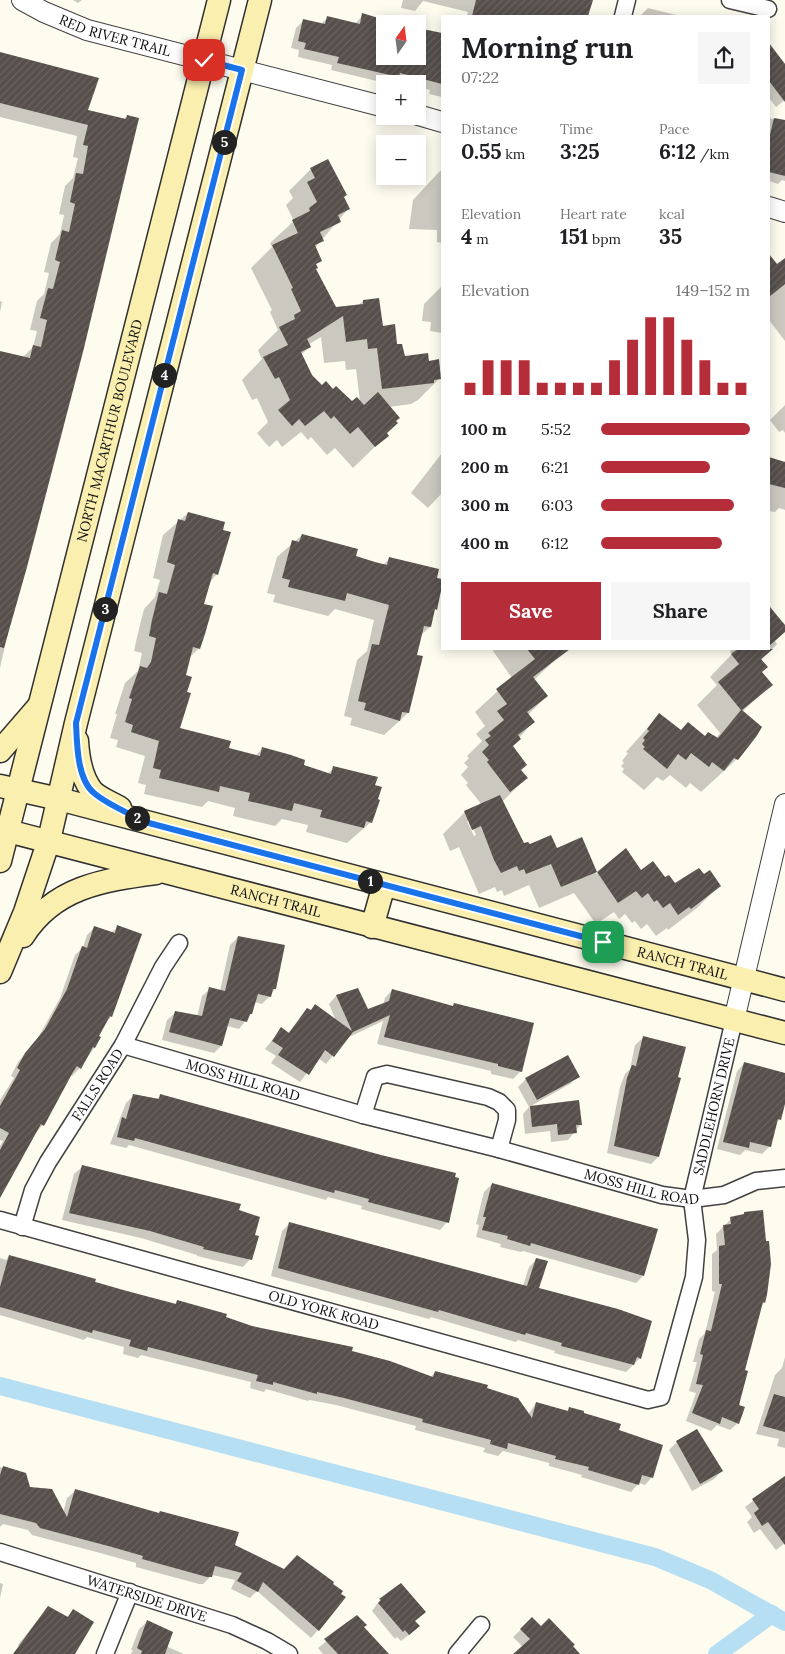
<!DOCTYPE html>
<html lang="en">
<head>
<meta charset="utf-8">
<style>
  :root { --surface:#fff; --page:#f6f6f6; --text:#202124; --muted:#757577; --accent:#b62d3a }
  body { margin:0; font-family:Lora,serif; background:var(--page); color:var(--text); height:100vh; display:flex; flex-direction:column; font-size:19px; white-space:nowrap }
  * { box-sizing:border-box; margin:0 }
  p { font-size:16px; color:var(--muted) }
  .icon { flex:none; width:28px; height:28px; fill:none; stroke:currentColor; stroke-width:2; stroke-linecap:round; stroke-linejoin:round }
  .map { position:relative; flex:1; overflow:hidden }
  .drawer { position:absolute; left:441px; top:15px; width:329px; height:635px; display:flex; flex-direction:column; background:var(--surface); border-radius:0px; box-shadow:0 2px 12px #0003 }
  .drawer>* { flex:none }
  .needle { width:32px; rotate:14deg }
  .controls { position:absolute; left:376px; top:15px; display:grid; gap:10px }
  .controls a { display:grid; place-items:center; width:50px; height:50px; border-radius:0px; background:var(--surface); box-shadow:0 2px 12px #0003; font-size:25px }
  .pin { position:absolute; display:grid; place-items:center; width:42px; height:42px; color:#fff; margin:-21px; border-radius:10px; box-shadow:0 2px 8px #0006 }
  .km { position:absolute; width:25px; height:25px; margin:-12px; border-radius:50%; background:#222; color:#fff; font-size:14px; line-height:25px; text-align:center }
  .round { display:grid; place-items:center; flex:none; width:52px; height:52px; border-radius:0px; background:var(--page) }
  .headline { display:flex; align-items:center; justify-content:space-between; height:85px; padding:0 20px }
  h1 { font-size:28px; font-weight:800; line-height:38px }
  .figures { display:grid; grid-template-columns:repeat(3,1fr); gap:8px; height:85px; padding:5px 20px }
  .figures div { display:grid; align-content:center }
  .figures b { font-size:21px; font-weight:800 }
  .figures small { font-size:14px; font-weight:400 }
  .figures p { font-size:14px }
  .chart { height:140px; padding:10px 20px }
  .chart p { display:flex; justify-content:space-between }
  .chart svg { width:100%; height:90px; margin-top:5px; stroke:var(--accent); stroke-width:6 }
  .cta { display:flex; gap:10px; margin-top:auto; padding:10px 20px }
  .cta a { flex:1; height:58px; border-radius:0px; background:var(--accent); color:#fff; font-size:20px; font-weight:800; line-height:58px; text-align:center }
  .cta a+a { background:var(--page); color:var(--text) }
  ul { padding:0 20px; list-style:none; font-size:16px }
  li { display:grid; grid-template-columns:80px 60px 1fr; align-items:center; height:38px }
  li i { height:12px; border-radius:6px; background:var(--accent) }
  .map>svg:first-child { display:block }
</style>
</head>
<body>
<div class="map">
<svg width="785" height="1654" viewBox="0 0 785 1654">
  <defs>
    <pattern id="building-hatch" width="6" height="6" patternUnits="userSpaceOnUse" patternTransform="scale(1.25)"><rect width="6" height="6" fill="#564f4b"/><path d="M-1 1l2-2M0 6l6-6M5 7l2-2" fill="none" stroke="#696461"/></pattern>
  </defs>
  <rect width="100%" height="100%" fill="#fefbef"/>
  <path fill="#0003" fill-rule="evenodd" d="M73,0H82L78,3Z
    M403,0H593L587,16H467L468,12L423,1L415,11L401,8Z
    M648,8L680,16H640Z
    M363,15L397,24H385V56H418V41L442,48V97L429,94L430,90L418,87V84L394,80L389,84L331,70L332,65L298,57L299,50L291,48L296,28L303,21L320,25L327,18L355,24Z
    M774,52L783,64L785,63V100L776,107L769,98V56Z
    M0,53L87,111L124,119L127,116L0,668V352L22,358L33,347L37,331L30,330L37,301L44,294L49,273L44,272L51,243L60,234L64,215L59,214L65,186L73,178L78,158L73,157L77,136L0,117Z
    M769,118L785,122V181L782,180L778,184L769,181Z
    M311,169L343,198L348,209L315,248L320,260L315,265V270L336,309L358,306L363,301L404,357L428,362L440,378L418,400L411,404L389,407L387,435L353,468L335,448L327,455L311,437L308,440L301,432L282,447L277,440L269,447L257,433L268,422L257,398L252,400L242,380L262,359L258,350L278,330L270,312L272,310L251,268L272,247L270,243L294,221L286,205L293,198L289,191ZM321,337L324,363L345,361L346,370L356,369L360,402L352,403L333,390L322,387L311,375L301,355L309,347L308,345Z
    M440,171H442V243L437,242V230L409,229L413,200Z
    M770,257L777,266L785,264V341L769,320Z
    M442,286V333L430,331L431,322L422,321L424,304Z
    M0,301L2,302L0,312Z
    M785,405V433L783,430L779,432L770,420Z
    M442,453V493L428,508L411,493Z
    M769,459L783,463L785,461V510L779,508L775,512L769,511Z
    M188,513L221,531L217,574L209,583L203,604L199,648L189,658L184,676L179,728L228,749L255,756L262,749L327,774L334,768L374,786L371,822L347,843L306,832L308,825L282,819L275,826L233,816L235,808L208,801L202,807L144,794L146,785L138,783L145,756L116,747L118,740L110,738L117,714H115L125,683L138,671L142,653L134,651L137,637L144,609L155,597L160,580L153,578L163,535Z
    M302,535L354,557L383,565L390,558L442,581L430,627L420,636L415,656L408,713L384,735L350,725L352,718L344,716L357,660L367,651L374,620L335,609L328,616L273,602L275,595L267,593L277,557Z
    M769,605L785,626V631L775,641L777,644L761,660V672L771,685L742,712L737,759L701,792L690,783L686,788L670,775L663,781L657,777L644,790L622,772L624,769L621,766L624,763L622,761L628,753L626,752L659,715L680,731L716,738L720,733L697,705L717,685L710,677L732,654L730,652L732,649H769Z
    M495,649H555L560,655L534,680L547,696L528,715L533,722L512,746L520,771L526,778L502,802L524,845L556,850L581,839L596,874L626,850L640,871L675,885L703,876L719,886L697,908L668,930L667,928L656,936L647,924L641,929L635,921L632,923L625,914L619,919L614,912L596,924L574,893L539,908L529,885L504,896L502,890L497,892L495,887L479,894L459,847L450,851L443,834L465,812L482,805L466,785L468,783L461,775L468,767L464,763L469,758L467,756L482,741L476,734L485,726L475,712L512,678L493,651ZM467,821H470L476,835L474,836Z
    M95,927L111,933L118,927L140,935L111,1017L105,1023L94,1048L80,1068L72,1076L70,1074L43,1125L35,1133L0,1193V1146L3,1141L0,1140V1100L14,1078L11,1076L18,1062L38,1038L60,998L75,955L83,947L87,935Z
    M238,937L275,989L270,996L262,1004L254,1002L251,1014L239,1029L227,1026L221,1046L214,1053L162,1040L167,1020L175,1013L197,1017L202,996L210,989L220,991L230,945Z
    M357,989L367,1011L383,1005L385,998L392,990L452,1007L454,1005L521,1071L513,1079L491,1074V1071L377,1044L383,1021L347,1038L326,1064L318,1058L300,1082L271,1063L276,1056L265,1049L281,1029L288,1033L308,1010L336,1021L329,1004L336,996Z
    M643,1038L658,1157L651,1164L607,1153L620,1087L625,1074L630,1069L635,1045Z
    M567,1057L578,1076L570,1084L529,1107L518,1087L526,1079Z
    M744,1064L785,1074V1100L780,1119L775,1123L770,1146L762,1154L745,1150L740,1155L717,1149L737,1071Z
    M134,1095L156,1100L161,1095L447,1222L440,1230L361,1209L362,1206L328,1197L326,1200L129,1145L126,1148L110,1144L126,1103Z
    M578,1101L581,1124L568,1140L551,1142L550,1131L525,1134L523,1114L529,1107Z
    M82,1167L238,1211L253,1236L250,1259L243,1267L197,1256V1255L141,1238L62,1220L74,1174Z
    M492,1184L643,1276L636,1283L523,1251L521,1252L500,1247L501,1244L476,1237L479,1225L476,1224L484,1192Z
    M744,1213L764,1302L761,1305L743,1371L738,1423L730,1430L717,1425L711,1431L686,1421L696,1393L689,1391L697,1362H693L699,1339L705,1333L715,1292L712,1291V1254L717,1250L716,1234L731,1219L741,1216Z
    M290,1223L523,1286L529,1267L537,1259L538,1289L640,1358L626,1372L554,1353L555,1351L518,1340L516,1342L431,1317L429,1319L271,1276L282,1231Z
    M9,1256L174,1305L177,1302L252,1327L350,1352L430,1378L435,1372L485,1389L528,1415L536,1403L567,1411L570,1408L617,1431L652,1477L645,1485L639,1483L631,1492L581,1477L582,1475L549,1466V1463L503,1451L498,1456L483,1452L485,1448L415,1430L416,1426L336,1405L310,1400L308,1401L266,1389L264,1392L250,1388L251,1382L141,1355L138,1358L123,1354L124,1347L87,1337L84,1340L0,1315V1258L6,1260Z
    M785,1357V1448L777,1446L779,1439L756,1434L775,1375L782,1368Z
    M697,1431L722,1471L714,1479L692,1491L669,1450L677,1442Z
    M0,1467L25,1474L30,1488L63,1513L67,1498L75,1491L234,1546L318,1630L311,1638L257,1591L250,1598L231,1589L235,1580L212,1575L203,1584H199L136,1567V1563L104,1554L32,1535L28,1530L3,1524L0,1527Z
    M785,1477V1543L776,1550L760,1529L754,1533L747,1522L752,1517L745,1507Z
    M0,1583L3,1584L0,1598Z
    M401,1585L414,1622L410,1634L401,1641L397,1637L395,1639L372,1611L380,1600Z
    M48,1607L66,1618L73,1611L74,1654H13L20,1647L18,1645Z
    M357,1617L380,1654H323L318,1648Z
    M532,1619L572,1654H515L523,1647L513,1637Z
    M147,1622L168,1647L184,1654H131L133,1650H131L139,1629Z"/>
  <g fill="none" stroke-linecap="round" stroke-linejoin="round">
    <path stroke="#b7dff3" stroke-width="18" d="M0,1386L655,1557L710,1580L785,1622
      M717,1654L772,1614"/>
  </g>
  <path fill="url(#building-hatch)" d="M476,0H593L588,16H472Z
    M362,13L385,20V56H418V28L442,33V84L400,73L399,77L337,63L339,57L304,49L306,43L298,41L303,19L325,24L327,16L360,24Z
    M769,43L785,64V102L769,81Z
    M0,52L99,78L88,110L126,119L127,115L139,118L84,348L27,567L4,648L0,647V351L30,358L33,345L41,347L47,320L40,318L48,288L53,289L60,262L55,260L62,230L69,232L75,204L70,202L76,173L83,174L88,146L83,145L88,125L0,103Z
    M774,118L785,120V176L769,172V139Z
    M328,159L347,195L344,197L350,209L338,215L341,222L320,232L324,241L315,245L322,261L316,264L318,268L316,269L336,307L363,304V300L379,298L383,326L395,324L397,344H402L405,356L428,353L429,361L439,359L441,379L434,380V383L382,389L377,348L368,349L367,339L346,342L343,316L307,339L311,347L301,352L312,375L322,385L326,381L333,389L336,386L352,401L357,397L364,405L378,392L400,418L396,421L398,423L387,433L389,436L375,447L358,427L350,434L334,416L331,419L324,411L305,426L299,419L292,426L278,410L290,400L279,377L275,379L263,357L288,345L279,327L295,319L294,315L301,311L291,289L293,288L272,245L298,233L292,220L310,211L309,208L317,202L307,182L315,178L310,168Z
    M769,254L777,264L785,258V284L769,297Z
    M769,457L785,462V488L769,484Z
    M188,512L225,522L223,530L231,532L218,575L213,573L204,604L213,606L205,634L200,649L193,647L186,675L192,677L187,692L191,693L180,728L231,741L229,748L260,756L262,747L291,755L305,760L304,765L331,774L333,766L378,777L375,785L382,787L378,799L380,800L372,823L366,821L364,828L320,817L322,810L294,803L292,811L248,801L250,793L220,786L219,792L159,778L161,770L153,768L159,741L131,732L133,725L125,722L132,699L129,698L140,666L147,668L151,662L156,638L149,636L152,620L159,592L167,594L175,565L167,562L178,519L185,521Z
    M302,534L358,549L356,556L375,562L387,565L389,557L439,569L437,578L442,579V586L437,610L435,609L431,627L424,626L417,655L423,656L409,713L402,712L400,721L364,710L366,703L358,701L372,644L379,645L389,605L347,593L345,601L288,587L290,580L282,578L292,540L299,542Z
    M769,606L785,625V632L769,646Z
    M527,649H570L533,677L548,696L527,712L535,722L518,735L521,739L513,746L527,765L521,770L528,778L510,792L487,762L489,760L482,752L489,745L485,740L491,736L488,733L504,720L497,711L507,704L496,689L535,659Z
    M738,649H773L761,659L768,667L762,672L773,685L742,710L762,727L756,737L738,760L734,758L724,771L712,762L709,767L691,753L686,760L678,754L667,769L643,749L645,747L642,744L645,740L643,738L649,731L647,729L659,713L681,730L688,722L705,736L708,732L718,738L741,710L718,682L739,664L731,654Z
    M500,795L524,843L528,842L530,844L551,835L557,848L582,837L597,872L626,848L641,870L653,861L665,877L669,875L675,883L699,868L704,874L710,870L721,886L691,909L689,907L678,915L670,903L663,908L657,900L654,902L648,893L642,898L636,891L618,903L597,872L561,887L551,864L526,874L524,869L519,871L517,866L501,873L494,860L481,826L472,830L464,811Z
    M117,925L142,934L112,1017L110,1016L99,1036L101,1037L95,1048L93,1047L81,1069L77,1066L73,1072L44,1126L41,1124L0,1198V1150L9,1133L0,1128V1106L20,1070L17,1068L25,1053L45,1029L67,989L82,946L87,948L94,926L115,933Z
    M238,936L285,945L276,989H273L271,997L258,994L252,1014H250L247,1022L230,1018L222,1046L169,1032L175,1011L202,1016L209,987L225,991Z
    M358,988L368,1009L389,1001L392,989L453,1006L454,1003L534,1023L522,1072L498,1066V1064L384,1037L390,1015L353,1032L334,1057L325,1050L309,1075L278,1055L283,1048L272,1041L281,1027L289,1033L307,1008L311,1010L315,1004L352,1031L336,995Z
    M643,1036L686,1047L678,1077L681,1078L659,1157L614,1146L627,1078L632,1065L636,1066Z
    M568,1055L580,1077L537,1100L525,1078Z
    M744,1062L785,1073V1104L781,1120L778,1119L771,1147L750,1142L749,1148L723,1142Z
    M133,1094L159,1099L160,1094L381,1155L456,1173L455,1177L459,1178L449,1223L368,1202L369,1199L335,1190L334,1193L135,1138L134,1141L117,1137L122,1117L126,1119Z
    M579,1100L582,1125H576L577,1133L558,1135L557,1124L532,1127L530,1106Z
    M82,1165L241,1204L239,1210L260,1217L255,1235L259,1236L252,1260L203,1249L204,1247L150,1231L69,1213Z
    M492,1183L658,1229L644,1276L531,1243L530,1246L507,1239L508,1236L482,1230L486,1217H483Z
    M763,1210L766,1241H769L771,1264L767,1295L765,1303L763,1302L745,1370L748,1371L739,1405L745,1407L739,1424L722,1417L720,1424L692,1413L703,1385L696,1384L703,1355L700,1354L706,1330L711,1331L722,1284H719V1246L725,1245L723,1225L731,1224L730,1217L744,1214V1212Z
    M289,1222L527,1286L536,1258L548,1261L539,1288L618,1309L652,1321L641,1359L637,1357L634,1365L561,1346L562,1343L526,1333L525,1335L439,1310L438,1312L278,1268Z
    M9,1255L96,1279L95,1282L123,1290L176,1304L177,1300L227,1314L226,1317L252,1326L353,1347L352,1351L390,1361L433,1377L435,1371L488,1385L487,1388L518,1398L532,1418L536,1402L568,1411L569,1407L584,1411V1413L621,1424L619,1430L663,1445L653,1478L642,1475L639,1485L588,1470L589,1467L555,1459L556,1456L508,1443L507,1449L490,1444L491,1440L422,1422L423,1419L344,1398L317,1392V1394L273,1382V1385L256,1381L258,1375L148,1347L147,1351L129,1346L131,1340L93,1330L92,1333L0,1307V1287Z
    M774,1394L785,1397V1432L763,1426Z
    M697,1429L723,1471L700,1484L676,1441Z
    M3,1466L26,1473L30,1487L52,1489L67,1517L75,1489L159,1513L160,1511L239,1532L235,1545L284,1569L297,1555L334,1582L333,1584L343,1591L341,1594L346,1597L319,1631L263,1582L258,1592L237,1581L242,1573L215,1566L212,1577H207L142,1559L143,1556L112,1547L40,1528L36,1523L0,1514V1475Z
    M785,1476V1545L768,1522L762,1526L754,1513L759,1509L752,1499Z
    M401,1583L426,1612L415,1621L420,1626L409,1635L405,1630L403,1632L378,1603L381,1600L379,1599Z
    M48,1606L68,1617L73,1609L94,1622L75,1654H13Z
    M357,1615L367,1625L364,1627L389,1654H338L324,1639Z
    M532,1617L541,1626L549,1618L575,1645L573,1646L580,1654H513L530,1639L520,1629Z
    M147,1620L173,1632L165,1654H141L142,1651L137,1648Z"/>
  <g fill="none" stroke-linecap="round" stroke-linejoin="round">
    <g stroke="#414141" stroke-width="19">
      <g id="minor">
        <path d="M730,0L768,9"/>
        <path d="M623,16L627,0"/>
        <path id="s1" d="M123,1045L363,1115L499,1149L662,1195L692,1199L724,1195L756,1181L785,1178"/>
        <path d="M363,1115L375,1077L387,1074L488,1097L499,1102L507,1110V1120L499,1149"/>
        <path id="s2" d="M0,1220L648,1400L661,1397L694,1277L697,1240L692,1199L734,1020"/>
        <path id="s3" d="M22,1227L33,1190L48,1162L123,1045L163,967L179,943"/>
        <path id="s4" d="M0,1552L232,1625L267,1641L289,1654"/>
        <path d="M105,1654L130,1592"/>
        <path d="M457,1654L481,1625"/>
      </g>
    </g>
    <g stroke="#414141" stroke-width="22">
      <g id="tertiary">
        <path id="s5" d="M22,0L44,12L87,30L385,107"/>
        <path d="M418,115L442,122"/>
        <path d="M769,207L785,212"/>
        <path d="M734,1020L785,804"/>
      </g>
    </g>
    <g stroke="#303030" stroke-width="25">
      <g id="secondary">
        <path d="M77,741C78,758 81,777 92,791C98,798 112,803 120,808"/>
        <path d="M0,751L39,706"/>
        <path id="s6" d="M0,786L59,799L785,990"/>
        <path id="s7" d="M0,829L785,1033"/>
        <path id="s8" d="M0,861L219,0"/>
        <path d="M372,927L384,885"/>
        <path d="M23,936C54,887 103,880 156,873"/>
        <path d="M0,972L25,912L49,840L76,723L260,0"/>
      </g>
    </g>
    <use href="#minor" stroke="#fff" stroke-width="16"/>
    <use href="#tertiary" stroke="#fff" stroke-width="20"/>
    <use href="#secondary" stroke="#faefae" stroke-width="22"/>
  </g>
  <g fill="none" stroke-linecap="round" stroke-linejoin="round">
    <g stroke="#fff" stroke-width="10">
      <path id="route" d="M204,60L242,70L76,723C77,744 77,779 94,793C108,805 129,813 145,822L603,942"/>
    </g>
    <use href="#route" stroke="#1a73e8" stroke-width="6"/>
  </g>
  <g text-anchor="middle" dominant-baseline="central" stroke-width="5" stroke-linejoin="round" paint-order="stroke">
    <g font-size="14" fill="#0e0e0e" stroke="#fff">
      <text stroke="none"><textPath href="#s5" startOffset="100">RED RIVER TRAIL</textPath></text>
      <text stroke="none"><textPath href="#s8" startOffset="444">NORTH MACARTHUR BOULEVARD</textPath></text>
      <text stroke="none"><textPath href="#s7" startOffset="285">RANCH TRAIL</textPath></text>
      <text stroke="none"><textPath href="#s6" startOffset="705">RANCH TRAIL</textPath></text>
      <text stroke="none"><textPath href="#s1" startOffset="125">MOSS HILL ROAD</textPath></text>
      <text stroke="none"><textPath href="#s3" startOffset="162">FALLS ROAD</textPath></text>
      <text stroke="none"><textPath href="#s2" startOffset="984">SADDLEHORN DRIVE</textPath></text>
      <text stroke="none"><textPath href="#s1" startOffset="538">MOSS HILL ROAD</textPath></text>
      <text stroke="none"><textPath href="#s2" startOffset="336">OLD YORK ROAD</textPath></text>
      <text stroke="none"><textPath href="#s4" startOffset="154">WATERSIDE DRIVE</textPath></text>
    </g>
  </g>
</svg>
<div class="controls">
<a><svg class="needle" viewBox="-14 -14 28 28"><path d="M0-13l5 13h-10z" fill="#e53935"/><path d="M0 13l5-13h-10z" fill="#757577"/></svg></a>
<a>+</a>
<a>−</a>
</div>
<div class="pin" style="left:603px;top:942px;background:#1e9e55"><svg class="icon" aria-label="arrive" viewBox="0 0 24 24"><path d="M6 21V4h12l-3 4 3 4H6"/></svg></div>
<div class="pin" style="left:204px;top:60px;background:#d93025"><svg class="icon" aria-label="check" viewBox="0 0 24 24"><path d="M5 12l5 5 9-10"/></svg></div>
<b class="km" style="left:370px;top:881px">1</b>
<b class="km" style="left:137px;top:818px">2</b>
<b class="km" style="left:105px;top:609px">3</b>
<b class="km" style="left:164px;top:375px">4</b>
<b class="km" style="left:224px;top:142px">5</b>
<section class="drawer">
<div class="headline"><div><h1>Morning run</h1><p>07:22</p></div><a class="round"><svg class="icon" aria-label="share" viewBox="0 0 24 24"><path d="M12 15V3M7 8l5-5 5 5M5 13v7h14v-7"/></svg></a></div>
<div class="figures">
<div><p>Distance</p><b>0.55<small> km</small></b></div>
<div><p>Time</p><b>3:25</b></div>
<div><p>Pace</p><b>6:12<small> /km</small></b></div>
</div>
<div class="figures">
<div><p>Elevation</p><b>4<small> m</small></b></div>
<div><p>Heart rate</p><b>151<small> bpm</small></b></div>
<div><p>kcal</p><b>35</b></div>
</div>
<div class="chart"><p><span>Elevation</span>149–152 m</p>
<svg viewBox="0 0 160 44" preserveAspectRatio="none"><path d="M5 44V38M15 44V27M25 44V27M35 44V27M45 44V38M55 44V38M65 44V38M75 44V38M85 44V27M95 44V17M105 44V6M115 44V6M125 44V17M135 44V27M145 44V38M155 44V38"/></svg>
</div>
<ul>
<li><b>100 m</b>5:52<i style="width:100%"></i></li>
<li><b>200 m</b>6:21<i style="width:73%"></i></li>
<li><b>300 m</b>6:03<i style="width:89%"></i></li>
<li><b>400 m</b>6:12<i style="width:81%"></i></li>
</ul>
<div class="cta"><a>Save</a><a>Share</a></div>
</section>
</div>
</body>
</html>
